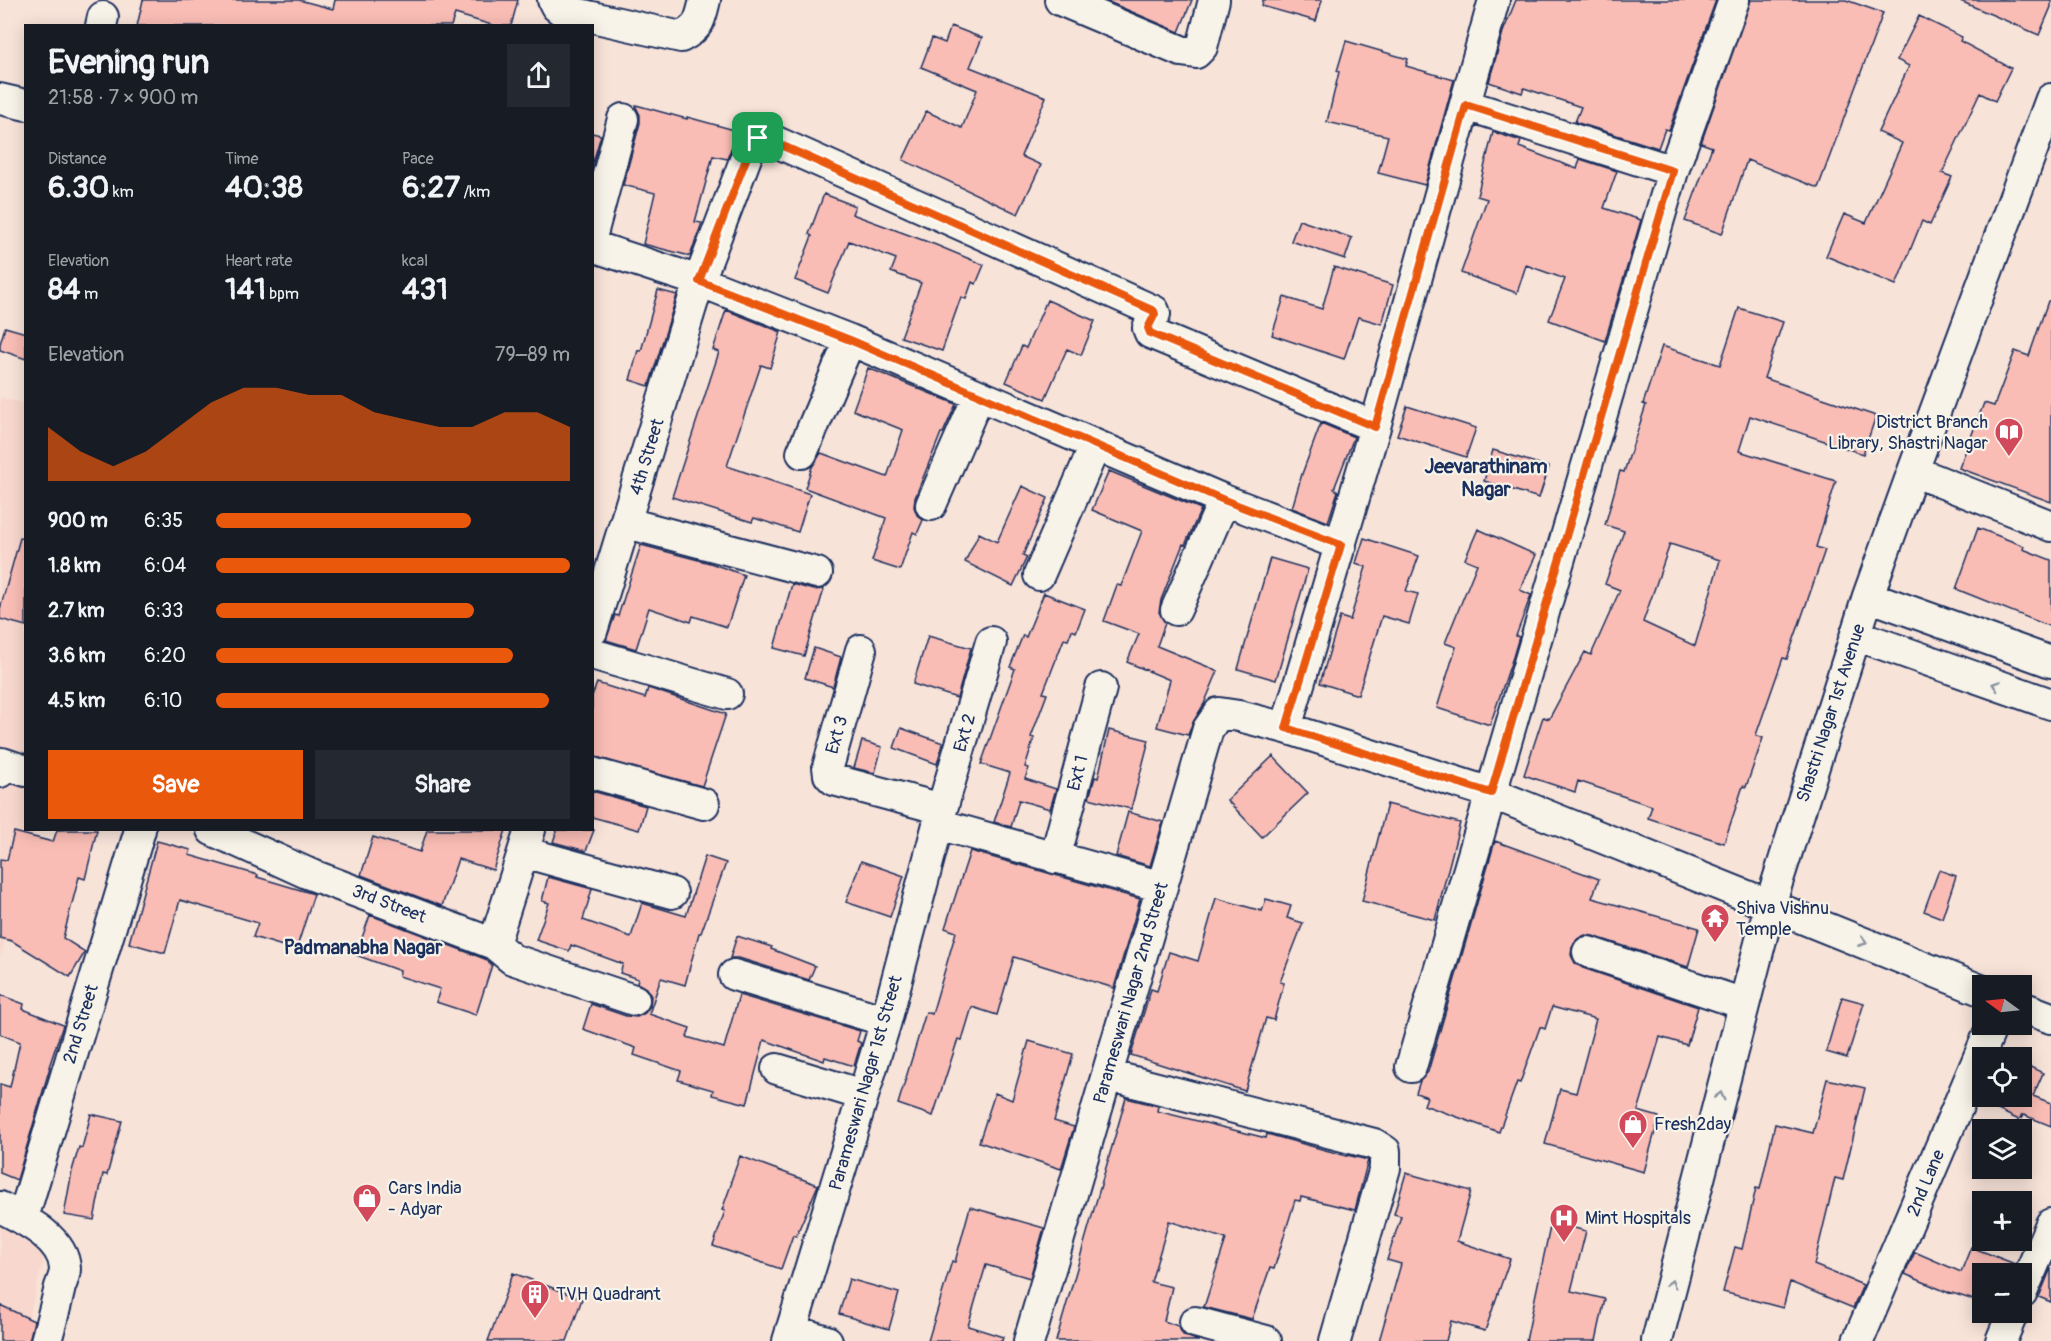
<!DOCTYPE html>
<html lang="en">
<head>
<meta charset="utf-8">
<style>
  :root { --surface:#171b24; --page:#242831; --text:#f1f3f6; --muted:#9ea1a6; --accent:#ea580c }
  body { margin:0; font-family:Pangolin,sans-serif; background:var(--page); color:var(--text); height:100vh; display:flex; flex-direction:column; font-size:22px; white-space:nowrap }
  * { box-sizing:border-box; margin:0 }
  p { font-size:20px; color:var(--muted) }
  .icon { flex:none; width:33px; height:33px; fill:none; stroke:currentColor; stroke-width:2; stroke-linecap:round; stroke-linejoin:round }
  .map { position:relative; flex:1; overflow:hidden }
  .sheet { position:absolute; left:24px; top:24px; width:570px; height:807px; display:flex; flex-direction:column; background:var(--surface); border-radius:0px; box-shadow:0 3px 15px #0003 }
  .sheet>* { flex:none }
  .needle { width:39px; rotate:285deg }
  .controls { position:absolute; left:1972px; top:975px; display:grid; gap:12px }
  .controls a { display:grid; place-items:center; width:60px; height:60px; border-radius:0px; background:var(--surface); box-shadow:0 3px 15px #0003; font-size:30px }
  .pin { position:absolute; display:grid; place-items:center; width:51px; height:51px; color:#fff; margin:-26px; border-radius:12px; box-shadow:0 3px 9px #0006 }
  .round { display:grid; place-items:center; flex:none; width:63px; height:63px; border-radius:0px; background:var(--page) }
  .head { display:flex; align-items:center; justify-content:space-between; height:102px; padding:0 24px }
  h1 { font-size:33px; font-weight:700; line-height:45px }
  .stats { display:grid; grid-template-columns:repeat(3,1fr); gap:9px; height:102px; padding:6px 24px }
  .stats div { display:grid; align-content:center }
  .stats b { font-size:30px; font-weight:700 }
  .stats small { font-size:16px; font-weight:400 }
  .stats p { font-size:16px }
  .chart { height:168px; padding:12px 24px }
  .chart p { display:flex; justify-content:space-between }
  .chart svg { width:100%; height:108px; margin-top:6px; fill:var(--accent); opacity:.7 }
  .button { display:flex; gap:12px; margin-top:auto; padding:12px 24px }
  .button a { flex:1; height:69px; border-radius:0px; background:var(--accent); color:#fff; font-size:24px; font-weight:700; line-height:69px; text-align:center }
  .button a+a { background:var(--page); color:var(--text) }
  ul { padding:0 24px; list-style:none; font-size:20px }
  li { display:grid; grid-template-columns:96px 72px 1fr; align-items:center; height:45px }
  li i { height:15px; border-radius:8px; background:var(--accent) }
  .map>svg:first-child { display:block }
</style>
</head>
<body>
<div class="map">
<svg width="2051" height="1341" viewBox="0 0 2051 1341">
  <rect width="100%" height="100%" fill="#f8e3d9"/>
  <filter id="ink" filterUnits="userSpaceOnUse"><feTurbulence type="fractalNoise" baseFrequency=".0167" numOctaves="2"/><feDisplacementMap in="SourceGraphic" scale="12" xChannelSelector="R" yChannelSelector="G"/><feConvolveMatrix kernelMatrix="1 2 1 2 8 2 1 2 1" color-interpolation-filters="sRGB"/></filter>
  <g filter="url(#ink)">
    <path fill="#f8d8ce" d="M0,397L25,404L26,830H34L0,959Z
      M0,1205L51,1232L23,1341H0Z"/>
    <path fill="#f9bdb5" stroke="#1b2f5e" stroke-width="1.5" fill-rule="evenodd" d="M143,0H299L333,9L335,0H518L511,26H495L455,14L451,26H137Z
      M1104,0H1192L1179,32Z
      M1263,0H1322L1316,21L1262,6Z
      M1516,0H1716L1669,130L1665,129L1658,148L1575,122L1581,107L1524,88L1522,93L1489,82L1503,32Z
      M1751,0H1846L1883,13L1818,188L1747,160L1722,234L1685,221L1712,147L1701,143Z
      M1958,0H2051V7L2039,35Z
      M1919,16L1962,37L1960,41L2011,68L1995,101L1980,93L1942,173L1952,177L1930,225L1922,221L1896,285L1826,256L1844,214L1866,223L1902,143L1878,132L1909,66L1897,60Z
      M951,26L982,38L970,67L1046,97L1021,156L1041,165L1018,214L903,160L926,111L962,128L977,90L921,67L932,38L945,43Z
      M1346,41L1408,59L1406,66L1454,80L1425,185L1378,173L1388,136L1327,122L1339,72L1337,71Z
      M636,105L687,119V117L738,131L727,159L713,156L695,222L702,223L690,256L643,244L655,193L623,185L640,123V115L636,107Z
      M1493,132L1521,141L1519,147L1577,169L1580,159L1617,171L1604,208L1641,220L1605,341L1549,320L1565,279L1526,265L1517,293L1461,273L1487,199L1477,196Z
      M592,133L601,135L592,166Z
      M824,194L855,206L852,214L936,245L984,265L976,284L972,282L966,299L961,297L942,351L901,337L921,283L891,272L896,259L849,241L828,293L795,280L812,236L809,234Z
      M1299,220L1352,238L1345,259L1291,241Z
      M1334,267L1393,285L1382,324L1358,317L1344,359L1272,335L1284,297L1322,309Z
      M658,290L677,295L649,386L630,380L638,350L641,351Z
      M1047,300L1095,321L1081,355L1067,349L1045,399L1006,382L1022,346L1026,348Z
      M2048,301H2051V502L1959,468L1984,403L1994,406L2015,351L2029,356Z
      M1739,308L1783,322L1764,378L1876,416L1863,454L1750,416L1739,451L1836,481L1816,547L1825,550L1787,659L1783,658L1756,735L1763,738L1746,787L1743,786L1724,843L1648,818L1652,806L1578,781L1575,792L1524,775L1543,717L1549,719L1585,652L1591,655L1620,590L1605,584L1624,531L1605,525L1620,471L1624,472L1646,405L1643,404L1662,346L1720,365ZM1670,544L1720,560L1695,646L1643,622Z
      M726,310L781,332L770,368L761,365L727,466L810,494L798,532L754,518L752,522L672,497L719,352L713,350Z
      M5,327L26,333V359L0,350V344Z
      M868,368L956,404L943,433H941L915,498L914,507L917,515L923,520L917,534L913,532L900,570L872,561L886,518L805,488L812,467L821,453L887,477L903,430L853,410Z
      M1407,406L1476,428L1466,457L1397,435Z
      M1321,423L1354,437L1334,489L1338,491L1328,522L1292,508L1302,474Z
      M1493,450L1549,467L1539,498L1484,481Z
      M1109,471L1201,509L1185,545L1183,544L1161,600L1159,612L1165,623L1157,646L1218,671L1204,704L1192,724L1188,735L1157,727L1170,680L1127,662L1139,634L1104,621L1117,585L1121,586L1142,531L1092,510Z
      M1022,486L1048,498L1023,555L1027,557L1013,586L965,562L979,533L997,542Z
      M1978,528L2024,546L2023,549L2051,560V627L1956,589Z
      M1478,529L1536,555L1520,590L1531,595L1516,636L1519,637L1513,657L1490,725L1437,708L1456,647L1445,643L1477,564L1465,559Z
      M20,538L26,539V626L0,619V609Z
      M1364,538L1419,556L1406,591L1418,594L1409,624L1382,616L1358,695L1320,683L1340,617L1350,620L1366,567L1356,563Z
      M641,545L710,563L744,575L727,627L693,616L691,622L649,608L636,649L606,640L615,615L618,616Z
      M1270,558L1308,569L1276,680L1238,669Z
      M792,584L813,590L824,589L804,656L774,648Z
      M1044,593L1085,609L1076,632L1072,630L1068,640L1064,639L1043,693L1047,694L1031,737L1034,738L1025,767L1029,768L1025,779L1056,789L1050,809L1019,800L1011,827L994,822L1010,773L981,764L1015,669L1010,667L1023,635L1026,637Z
      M928,636L971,648L957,698L913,684Z
      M814,648L841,657L833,687L805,678Z
      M597,683L645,698L648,688L726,714L702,786L592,756V696Z
      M901,728L943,743L937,764L894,748Z
      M1109,730L1149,740L1131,809L1089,798L1095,777L1098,778Z
      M862,741L882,747L875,773L854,768Z
      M1273,756L1308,793L1262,837L1227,800Z
      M592,791L646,806L639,830L592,817Z
      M1387,804L1460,823L1435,920L1362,901Z
      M1128,812L1163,822L1150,866L1116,856Z
      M57,830H97L85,879L79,877L63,938L85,952L70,977L12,941L0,938V859L7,860L14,832L53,842Z
      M427,830H506L493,870L458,859L442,906L361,875L373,837L420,852Z
      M557,830H594L586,851L553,842Z
      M157,841L191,850L189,855L258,875L257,877L314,894L296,950L253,937L258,923L180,900L165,953L129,943Z
      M1495,841L1599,879L1592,898L1699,928L1688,967L1593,936L1585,935L1577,939L1572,947L1571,955L1575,963L1583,968L1698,1007L1687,1045L1660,1037L1638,1111L1659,1117L1644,1172L1545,1144L1560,1089L1576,1093L1596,1019L1552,1007L1545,1029L1540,1027L1520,1083L1517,1082L1499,1132L1424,1105L1427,1097L1416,1093L1420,1081L1428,1072Z
      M970,851L1140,899L1114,988L1014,957L997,1015L972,1007L962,1040L958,1039L933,1116L898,1104L926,1012L932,1014L956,932L945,928Z
      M705,856L726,863L701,933H699L685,985L661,978L649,1014L690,1028L687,1037L724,1048L739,995L860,1031L857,1041L861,1043L854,1066L825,1057L824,1061L764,1040L747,1104L712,1095L713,1090L678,1080L681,1071L634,1055L636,1048L583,1029L591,1004L626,1016L637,1017L645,1013L650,1006L651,996L646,988L637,983L638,979L620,973L623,964L571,945L569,951L536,940L549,903L542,901L548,877L592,889L583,920L631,937L642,903L686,916Z
      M861,861L904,876L890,917L846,902Z
      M1939,870L1956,876L1942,918L1924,911Z
      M1216,898L1262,911L1266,899L1291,906L1287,918L1303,923L1280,982L1284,983L1274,1020L1266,1018L1245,1091L1131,1055L1151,989L1157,991L1169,952L1198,961Z
      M370,915L485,959L492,965L476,1015L436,1002L440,989L399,976L400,971L356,955Z
      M737,936L772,947L771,949L815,966L809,980L739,958H730Z
      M0,995L24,1004L23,1009L63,1025L49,1067H50L17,1180L0,1173V1084L10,1087L20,1042L0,1034Z
      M1842,997L1864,1003L1847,1058L1826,1052Z
      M1029,1041L1073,1054L1054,1121L1074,1127L1061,1169L979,1142L995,1093L1012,1100Z
      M2022,1063L2043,1073L2033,1096L2051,1103V1126L2024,1115L2022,1119V1114L2019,1120L1979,1101L1981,1096H2022Z
      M1827,1079L1865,1088L1843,1180L1835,1178L1814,1265L1863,1285L1853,1308L1790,1282L1783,1308L1723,1292L1735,1247L1742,1249L1756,1188L1760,1189L1775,1124L1813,1133Z
      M1126,1098L1158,1106L1157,1111L1266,1138L1267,1134L1347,1156V1155L1368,1160L1355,1210L1301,1197L1300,1201L1295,1200L1274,1269L1270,1268L1252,1319L1204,1307L1226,1239L1169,1221L1151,1282L1172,1287L1164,1321L1178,1326L1183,1335L1199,1341H1056Z
      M91,1114L122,1121L107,1175L103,1174L94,1220L64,1215L72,1171L79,1147L82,1148Z
      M740,1156L818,1185L796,1236L793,1235L781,1269L713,1246L725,1211L722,1210L732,1182L731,1181Z
      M1406,1173L1471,1191L1457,1241L1510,1259L1485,1331L1451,1321L1446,1341H1379L1401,1264L1387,1260L1401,1216L1394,1214Z
      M970,1207L1044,1228L1030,1278L986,1265L968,1326L1003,1337L1002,1341H928L952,1261L955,1262Z
      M1551,1222L1586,1231L1571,1291L1605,1299L1596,1341H1526Z
      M1971,1247L2015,1264L2011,1274H1983V1303L1949,1292V1293L1905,1274L1915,1252L1961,1272Z
      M2051,1268V1302L2039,1297Z
      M513,1273L582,1299L567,1341H488Z
      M849,1279L899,1293L889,1329L839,1314Z
      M0,1305L34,1321L29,1341H0Z"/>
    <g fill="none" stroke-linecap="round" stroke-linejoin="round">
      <g stroke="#1b2f5e" stroke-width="34">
        <path id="minor" d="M553,0L556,6L561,10L681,37C700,27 700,20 705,0
          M1060,0L1181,51L1196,53L1202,47L1214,0
          M101,26L103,17
          M0,99L26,105
          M1466,105L1673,171
          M592,234L623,119
          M592,246L699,281L850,340L1224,500L1341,545
          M802,453L850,340
          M1913,471L2051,526
          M931,505L979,395
          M627,523L817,573
          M1039,575L1095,446
          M1868,596L2051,662
          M1176,610L1224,500
          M592,631L699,281L747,155L752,144L758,138L765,137L1154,311L1155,314L1148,328L1150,333L1375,427
          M1856,635L2051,704
          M861,650L828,767L829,775L834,780L942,809
          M592,654L727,694
          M1286,728L1375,427L1494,0
          M0,772L2,763L26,771
          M592,773L704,804
          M938,824L1162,887
          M212,830L307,873L494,944L512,959L634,1000
          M523,852L672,893
          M1055,858L1101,688
          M494,944L530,830
          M1588,952L1744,1004
          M734,975L886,1021
          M2022,1007L2051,1018
          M1411,1067L1673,171L1734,0
          M777,1069L863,1095
          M1107,1075L1374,1144L1385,1151V1168L1335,1341
          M0,1207C23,1219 64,1238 65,1269C65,1274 62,1282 60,1287C56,1305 51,1323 46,1341
          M23,1218L140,830
          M2022,1292L2051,1224
          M1195,1322L1266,1341
          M791,1330L827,1341
          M788,1341L886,1021L942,809L991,642
          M1029,1341L1208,729L1219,713L1239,716L1286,728L1491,793L1983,991
          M1657,1341L1770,905L1868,596L1913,471L2051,99
          M1858,1341L1993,1024
          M2001,1341L2013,1312"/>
      </g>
      <use href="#minor" stroke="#f7f3e8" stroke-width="30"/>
    </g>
    <defs><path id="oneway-chevron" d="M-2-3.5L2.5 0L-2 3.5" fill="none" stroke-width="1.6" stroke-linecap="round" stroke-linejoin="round" transform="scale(1.5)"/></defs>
    <g stroke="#8991a3">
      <use href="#oneway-chevron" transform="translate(1996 685) rotate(-161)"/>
      <use href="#oneway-chevron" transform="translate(1863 942) rotate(22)"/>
      <use href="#oneway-chevron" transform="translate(1720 1096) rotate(-76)"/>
      <use href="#oneway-chevron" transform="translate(1671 1284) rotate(-76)"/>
    </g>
  </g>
  <g fill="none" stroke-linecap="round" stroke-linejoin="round" filter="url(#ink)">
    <g stroke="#fff" stroke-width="12">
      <path id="route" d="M1466,105L1673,171L1491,793L1286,728L1341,545L1224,500L850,340L699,281L752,144L758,138H765L1154,311L1155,314L1148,328L1150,333L1375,427Z"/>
    </g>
    <use href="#route" stroke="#ea580c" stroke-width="8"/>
  </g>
  <defs>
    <g id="library-pin" transform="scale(1.5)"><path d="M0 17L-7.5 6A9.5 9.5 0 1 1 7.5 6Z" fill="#d1495b" stroke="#f7f3e8"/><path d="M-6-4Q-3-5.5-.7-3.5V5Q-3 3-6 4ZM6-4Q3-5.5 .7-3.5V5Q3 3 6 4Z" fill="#fff"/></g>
    <g id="temple-pin" transform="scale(1.5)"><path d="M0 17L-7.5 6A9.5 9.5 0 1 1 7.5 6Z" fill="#d1495b" stroke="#f7f3e8"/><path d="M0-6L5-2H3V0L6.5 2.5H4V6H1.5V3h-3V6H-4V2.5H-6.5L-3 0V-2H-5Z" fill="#fff"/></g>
    <g id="shop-pin" transform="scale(1.5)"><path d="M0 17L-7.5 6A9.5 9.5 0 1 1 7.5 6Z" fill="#d1495b" stroke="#f7f3e8"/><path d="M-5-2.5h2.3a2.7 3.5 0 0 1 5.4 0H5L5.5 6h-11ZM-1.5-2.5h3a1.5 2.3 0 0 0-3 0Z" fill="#fff"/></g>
    <g id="hospital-pin" transform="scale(1.5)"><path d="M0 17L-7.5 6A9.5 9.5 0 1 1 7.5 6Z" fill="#d1495b" stroke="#f7f3e8"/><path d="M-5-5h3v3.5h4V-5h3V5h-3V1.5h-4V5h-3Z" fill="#fff"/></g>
    <g id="building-pin" transform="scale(1.5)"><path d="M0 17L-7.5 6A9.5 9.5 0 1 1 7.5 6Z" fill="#d1495b" stroke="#f7f3e8"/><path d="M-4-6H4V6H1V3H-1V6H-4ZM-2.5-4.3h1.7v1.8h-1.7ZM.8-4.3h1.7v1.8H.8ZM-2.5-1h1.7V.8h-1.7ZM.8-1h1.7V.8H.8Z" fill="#fff"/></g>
  </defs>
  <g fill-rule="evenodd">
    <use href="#library-pin" x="2009" y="432"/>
    <use href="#temple-pin" x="1715" y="918"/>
    <use href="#shop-pin" x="1633" y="1124"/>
    <use href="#shop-pin" x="367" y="1198"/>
    <use href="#hospital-pin" x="1564" y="1218"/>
    <use href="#building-pin" x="535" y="1294"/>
  </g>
  <g text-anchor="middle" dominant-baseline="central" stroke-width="4.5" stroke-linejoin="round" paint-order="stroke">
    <g font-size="18" fill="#1b2f5e" stroke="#f7f3e8" text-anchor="start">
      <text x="1988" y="422" text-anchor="end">District Branch<tspan x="1988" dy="21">Library, Shastri Nagar</tspan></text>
      <text x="1736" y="908">Shiva Vishnu<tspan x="1736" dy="21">Temple</tspan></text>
      <text x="1654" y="1124">Fresh2day</text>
      <text x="388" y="1188">Cars India<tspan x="388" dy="21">- Adyar</tspan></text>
      <text x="1585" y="1218">Mint Hospitals</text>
      <text x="556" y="1294">TVH Quadrant</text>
    </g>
    <g font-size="18" fill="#1b2f5e" stroke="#f7f3e8">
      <text transform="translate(647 457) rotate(-73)">4th Street</text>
      <text transform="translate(1831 713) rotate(-72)">Shastri Nagar 1st Avenue</text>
      <text transform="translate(965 733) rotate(-74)">Ext 2</text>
      <text transform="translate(837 735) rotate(-74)">Ext 3</text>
      <text transform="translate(1078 773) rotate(-75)">Ext 1</text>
      <text transform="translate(389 904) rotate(21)">3rd Street</text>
      <text transform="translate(1131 993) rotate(-74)">Parameswari Nagar 2nd Street</text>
      <text transform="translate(81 1024) rotate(-73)">2nd Street</text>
      <text transform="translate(866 1083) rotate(-74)">Parameswari Nagar 1st Street</text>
      <text transform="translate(1926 1183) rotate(-67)">2nd Lane</text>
    </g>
    <g font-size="20" font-weight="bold" fill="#1b2f5e" stroke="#f7f3e8">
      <text x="1486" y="466">Jeevarathinam<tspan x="1486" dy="23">Nagar</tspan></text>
      <text x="363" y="947">Padmanabha Nagar</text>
    </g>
  </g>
</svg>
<div class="controls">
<a><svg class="needle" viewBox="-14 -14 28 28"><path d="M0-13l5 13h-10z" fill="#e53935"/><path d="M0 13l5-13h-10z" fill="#9ea1a6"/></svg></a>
<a><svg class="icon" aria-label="locate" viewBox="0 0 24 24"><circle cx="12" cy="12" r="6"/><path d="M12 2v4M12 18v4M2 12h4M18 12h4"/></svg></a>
<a><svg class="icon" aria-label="layers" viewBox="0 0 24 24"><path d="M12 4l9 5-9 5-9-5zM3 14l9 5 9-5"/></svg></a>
<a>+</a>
<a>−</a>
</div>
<div class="pin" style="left:758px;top:138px;background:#1e9e55"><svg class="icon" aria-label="arrive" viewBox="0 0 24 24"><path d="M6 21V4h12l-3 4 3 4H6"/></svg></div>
<section class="sheet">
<div class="head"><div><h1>Evening run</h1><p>21:58 · 7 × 900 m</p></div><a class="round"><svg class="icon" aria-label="share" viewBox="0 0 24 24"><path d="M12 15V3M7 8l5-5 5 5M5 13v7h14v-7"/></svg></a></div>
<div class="stats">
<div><p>Distance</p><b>6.30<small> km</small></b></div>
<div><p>Time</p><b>40:38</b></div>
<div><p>Pace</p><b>6:27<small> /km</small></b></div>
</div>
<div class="stats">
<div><p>Elevation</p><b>84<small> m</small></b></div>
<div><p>Heart rate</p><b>141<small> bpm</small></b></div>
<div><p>kcal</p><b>431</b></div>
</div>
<div class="chart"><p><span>Elevation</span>79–89 m</p>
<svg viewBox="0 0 160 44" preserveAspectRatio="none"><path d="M0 44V22L10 32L20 38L30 32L40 22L50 12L60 6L70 6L80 9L90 9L100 16L110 19L120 22L130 22L140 16L150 16L160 22V44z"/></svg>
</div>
<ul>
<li><b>900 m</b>6:35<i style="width:72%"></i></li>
<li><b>1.8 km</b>6:04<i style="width:100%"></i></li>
<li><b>2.7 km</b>6:33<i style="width:73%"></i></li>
<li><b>3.6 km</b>6:20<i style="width:84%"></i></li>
<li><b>4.5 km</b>6:10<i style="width:94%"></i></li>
</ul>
<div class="button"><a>Save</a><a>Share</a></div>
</section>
</div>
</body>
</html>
